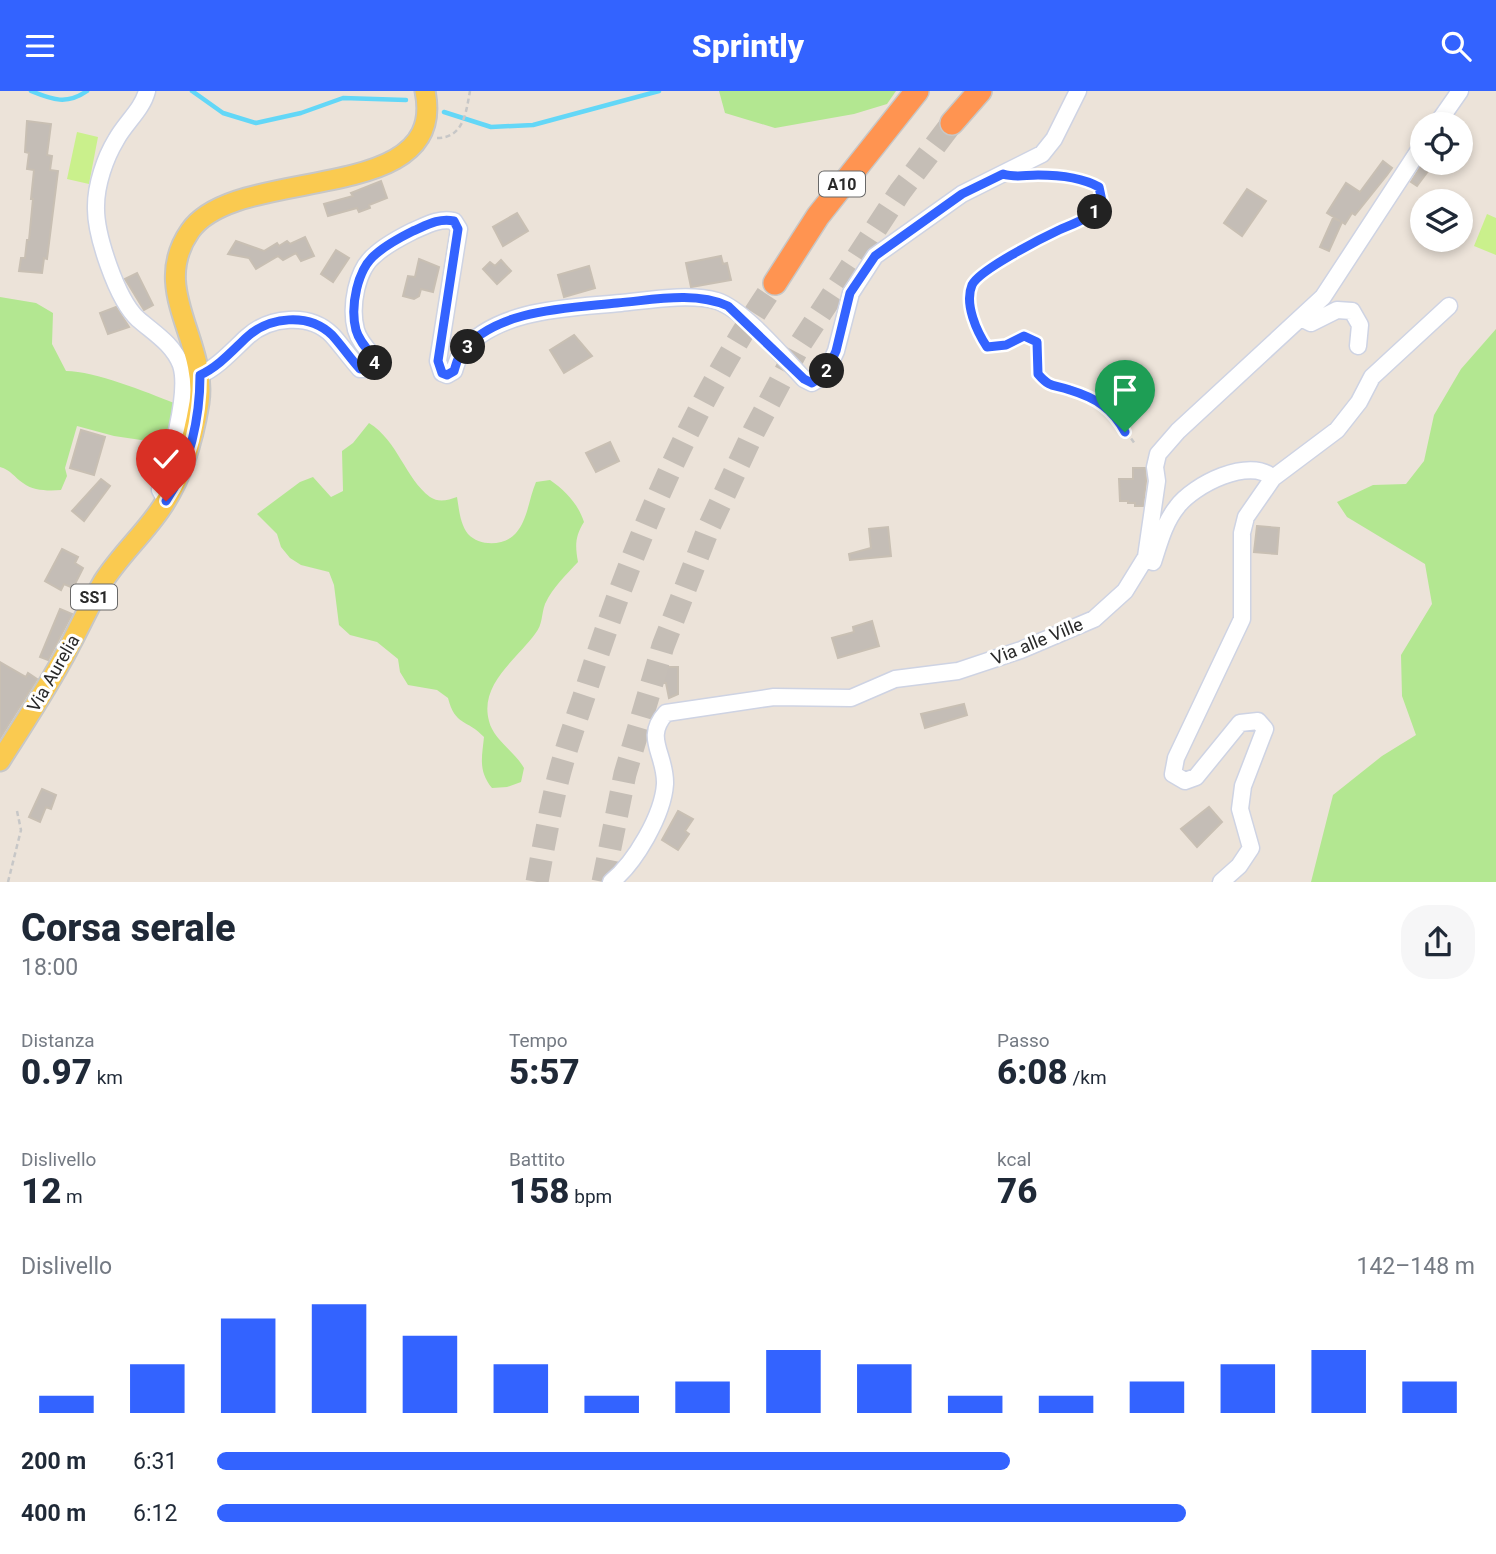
<!DOCTYPE html>
<html lang="it">
<head>
<meta charset="utf-8">
<style>
  :root { --surface:#fff; --page:#f6f6f7; --text:#1f2937; --muted:#747a83; --accent:#3363ff }
  body { margin:0; font-family:Roboto,sans-serif; background:var(--page); color:var(--text); height:100vh; display:flex; flex-direction:column; font-size:26px; white-space:nowrap }
  * { box-sizing:border-box; margin:0 }
  p { font-size:23px; color:var(--muted) }
  .icon { flex:none; width:38px; height:38px; fill:none; stroke:currentColor; stroke-width:2; stroke-linecap:round; stroke-linejoin:round }
  .map { position:relative; height:791px; overflow:hidden }
  .panel { display:flex; flex-direction:column; background:var(--surface); flex:1 }
  .panel>* { flex:none }
  .tools { position:absolute; left:1410px; top:21px; display:grid; gap:14px }
  .tools a { display:grid; place-items:center; width:63px; height:63px; border-radius:50%; background:var(--surface); box-shadow:0 4px 10px #0003; font-size:35px }
  .pin { position:absolute; display:grid; place-items:center; width:60px; height:60px; color:#fff; margin:-72px -30px; border-radius:50% 50% 50% 0; rotate:-45deg; box-shadow:0 0 7px #0007 }
  .pin .icon { rotate:45deg }
  .km { position:absolute; width:35px; height:35px; margin:-18px; border-radius:50%; background:#222; color:#fff; font-size:19px; line-height:35px; text-align:center }
  .round { display:grid; place-items:center; flex:none; width:74px; height:74px; border-radius:28px; background:var(--page) }
  .overview { display:flex; align-items:center; justify-content:space-between; height:119px; padding:0 21px }
  h1 { font-size:38px; font-weight:800; line-height:52px }
  .figures { display:grid; grid-template-columns:repeat(3,1fr); gap:10px; height:119px; padding:7px 21px }
  .figures div { display:grid; align-content:center }
  .figures b { font-size:35px; font-weight:800 }
  .figures small { font-size:19px; font-weight:400 }
  .figures p { font-size:19px }
  .chart { height:196px; padding:14px 21px }
  .chart p { display:flex; justify-content:space-between }
  .chart svg { width:100%; height:126px; margin-top:7px; stroke:var(--accent); stroke-width:6 }
  ul { padding:0 21px; list-style:none; font-size:23px }
  li { display:grid; grid-template-columns:112px 84px 1fr; align-items:center; height:52px }
  li i { height:18px; border-radius:9px; background:var(--accent) }
  header { display:flex; justify-content:space-between; align-items:center; height:91px; padding:0 21px; background:var(--accent); color:#fff; font-size:32px; font-weight:800 }
  .map>svg:first-child { display:block }
</style>
</head>
<body>
<header><svg class="icon" aria-label="menu" viewBox="0 0 24 24"><path d="M4 6h16M4 12h16M4 18h16"/></svg>Sprintly<svg class="icon" aria-label="search" viewBox="0 0 24 24"><circle cx="10" cy="10" r="6"/><path d="M15 15l6 6"/></svg></header>
<div class="map">
<svg width="1496" height="791" viewBox="0 0 1496 791">
  <rect width="100%" height="100%" fill="#ece3d9"/>
  <path fill="#b3e791" d="M719,0H896L887,13L854,23L775,37L725,22Z
    M0,206L36,212L53,222L52,253L66,280C95,280 146,301 174,312L168,353L114,345L77,335L65,377L67,385L61,399C49,400 33,400 23,392C14,386 11,379 0,376Z
    M1496,238V791H1311L1333,704L1382,665L1416,644L1402,605L1401,564L1432,513L1425,473L1347,426L1337,411L1373,394L1406,393L1424,370L1434,324L1461,278Z
    M369,332C398,350 405,387 430,406C439,412 448,409 457,406C459,418 460,433 468,443C480,456 505,455 516,442C528,428 529,407 536,391L550,389C566,400 578,413 584,431C575,445 575,455 578,471C566,484 553,496 545,513C541,524 543,533 535,543C517,568 479,593 489,630C493,648 515,661 524,677L521,691L507,696L492,697C478,680 482,666 484,646C467,628 455,635 448,607L437,599L408,594L400,581L398,568L377,551L350,544L339,534L334,494L329,481L301,474L290,467L281,456L277,443L257,423L300,391L313,386L331,406L343,400L342,360L353,352Z"/>
  <path fill="#caf08c" d="M77,41L98,46L89,93L67,88Z
    M1487,123L1496,127V164L1474,155Z"/>
  <g fill="none" stroke-linecap="round" stroke-linejoin="round">
    <path stroke="#63d7f7" stroke-width="4.5" d="M31,0C53,9 67,14 87,0
      M192,0L223,22L256,32L301,22L343,7L406,9
      M444,21L491,36L533,34L659,0"/>
  </g>
  <path fill="#c4bdb6" stroke="#c8bfb3" stroke-width="2" d="M27,30L51,33L47,64L52,65L50,79L58,80L47,168L44,167L42,182L19,180L21,167H25L27,149H29L33,108H31L34,79L27,78L29,62L25,61Z
    M1383,70L1392,77L1387,84L1355,124L1352,122L1345,133L1342,131L1329,160L1320,156L1333,127L1340,130L1327,122L1346,92L1360,101Z
    M1423,72H1434L1417,95L1411,91Z
    M381,90L387,107L369,114L370,117L359,121L357,117L328,125L324,113L353,105L351,102Z
    M1247,98L1266,110L1242,145L1224,132Z
    M517,122L528,140L503,155L493,136Z
    M305,146L314,165L301,170L296,162L283,169L278,165L256,178L249,167L228,163L236,150L264,160L277,152L279,155L287,150L290,153Z
    M336,159L349,167L333,191L321,183Z
    M721,165L723,173L727,172L731,189L691,196L686,172Z
    M419,168L439,176L433,201L421,198L419,205L414,208L403,205L408,185L415,186Z
    M501,169L511,180L497,193L483,178L490,171L495,175Z
    M589,175L595,197L564,206L558,184Z
    M137,182L153,214L144,219L125,188Z
    M116,216L129,236L108,243L100,222Z
    M574,244L592,265L564,282L550,259Z
    M81,339L105,346L94,384L70,377Z
    M610,351L619,370L596,381L586,362Z
    M1133,377H1145L1146,390L1143,415H1135V412H1128V410H1120L1119,388H1133Z
    M101,388L110,395L84,430L72,420Z
    M1257,435L1279,437L1277,463L1254,461Z
    M888,436L891,465L850,469L849,463L871,457L869,438Z
    M62,458L78,466L75,472L83,477L73,497L64,493L61,499L45,490Z
    M60,518L72,523L48,569L40,566Z
    M872,530L879,555L838,567L832,547L854,541L853,536Z
    M0,571L26,586L28,582L37,588L0,647Z
    M661,576H678V603L669,607L666,592H661Z
    M964,613L967,624L925,637L921,623Z
    M42,698L56,704L51,718L46,716L40,731L29,726Z
    M1209,716L1222,731L1197,756L1181,738Z
    M678,720L693,728L685,740L689,743L678,759L662,749Z"/>
  <g fill="none" stroke-linecap="round" stroke-linejoin="round">
    <path stroke="#c5beb6" stroke-width="23" stroke-dasharray="23 11" stroke-linecap="butt" d="M537,791C543,758 549,725 557,692C565,659 577,627 587,596C632,455 691,314 775,192
      M603,791L625,683L663,555L709,436L754,340L799,255L900,101L952,32"/>
    <g stroke="#ced3e3" stroke-width="19">
      <path id="minor" d="M147,0C142,19 125,32 116,49C105,67 96,94 96,115C95,143 117,209 138,228C154,242 173,253 181,274C190,302 170,371 160,399L166,410
        M1437,33L1460,0
        M1301,227L1311,232L1337,219L1352,220L1360,234L1358,255
        M200,284C218,276 232,260 247,246C269,226 309,221 332,244C342,255 350,267 360,278H372L374,266C367,258 359,250 356,239C350,216 356,178 376,163C386,154 401,146 413,140C427,134 438,127 454,130L459,138L438,270L442,282L447,284L454,280C456,274 458,266 462,261C497,217 572,217 621,212C649,209 690,202 717,210C743,218 784,267 804,288L812,292L825,284L836,260L851,202L875,165L962,103L1042,63L1054,48L1078,0
        M1273,387L1337,339L1359,311L1372,286L1449,215
        M1153,471C1159,453 1164,432 1177,416C1193,394 1250,365 1273,387L1246,426L1242,442V528L1176,667L1173,683L1185,690L1196,686L1240,632L1258,630L1265,638L1243,695L1240,718L1251,757L1239,775L1221,791
        M611,791C635,772 663,724 665,693C666,663 643,647 666,622L774,606L851,607L895,588L958,580L1021,559L1094,528L1125,500L1146,466L1157,390L1155,376L1158,363L1178,340L1323,206L1423,53"/>
    </g>
    <g stroke="#c7c7c7" stroke-width="23">
      <path id="major" d="M0,670C21,637 42,605 61,571C76,544 88,517 103,491C120,464 145,442 162,416C183,385 193,349 199,312C208,249 149,199 190,140C237,72 449,117 425,0"/>
    </g>
    <g stroke="#c7c7c7" stroke-width="26">
      <path id="highway" d="M952,32L980,0
        M775,192L818,125L917,0"/>
    </g>
    <path stroke="#c7c7c7" stroke-width="2.5" stroke-dasharray="5 3.5" stroke-linecap="butt" d="M437,47C464,47 466,21 470,0
      M1034,84L1074,87L1099,96L1102,110L1098,120C1073,133 982,172 972,194C964,213 976,241 987,256L1006,254L1024,245L1037,251L1038,283L1049,296L1070,299L1109,316L1135,353
      M8,791L21,739L17,720"/>
    <use href="#minor" stroke="#fff" stroke-width="16"/>
    <use href="#major" stroke="#faca50" stroke-width="19"/>
    <use href="#highway" stroke="#ff9451" stroke-width="23"/>
  </g>
  <g fill="none" stroke-linecap="round" stroke-linejoin="round">
    <g stroke="#fff" stroke-width="14">
      <path id="route" d="M166,410C190,375 200,326 200,284C218,276 232,260 247,246C269,226 308,221 332,244C342,255 350,267 360,278H372L374,266C367,258 359,250 356,239C350,216 357,178 376,163C386,154 401,146 413,140C427,134 438,127 454,130L458,138L438,270L442,282L447,284L454,280C456,274 458,265 462,261C495,218 569,217 617,212C653,209 694,200 728,215L804,288L812,292L825,284L836,260L850,202L875,165L962,103L1003,83C1015,87 1025,84 1038,84C1058,84 1081,86 1099,96L1102,110C1095,126 1075,132 1059,139C1042,147 979,179 972,194C964,213 977,241 987,256L1006,254L1024,245L1037,251L1038,283C1051,298 1053,293 1070,299C1096,307 1112,317 1125,341"/>
    </g>
    <use href="#route" stroke="#3363ff" stroke-width="9"/>
  </g>
  <g text-anchor="middle" dominant-baseline="central" stroke-width="6" stroke-linejoin="round" paint-order="stroke">
    <g fill="#fff" stroke="#696969" stroke-width="2">
      <rect x="819" y="80.5" width="46" height="25" rx="5"/>
      <rect x="71" y="493.5" width="46" height="25" rx="5"/>
    </g>
    <g font-size="16" font-weight="bold" fill="#292929">
      <text x="842" y="93">A10</text>
      <text x="94" y="506">SS1</text>
    </g>
    <g font-size="18" fill="#292929" stroke="#fff">
      <text transform="translate(1037 550) rotate(-22)">Via alle Ville</text>
      <text transform="translate(53 582) rotate(-60)">Via Aurelia</text>
    </g>
  </g>
</svg>
<div class="tools">
<a><svg class="icon" aria-label="locate" viewBox="0 0 24 24"><circle cx="12" cy="12" r="6"/><path d="M12 2v4M12 18v4M2 12h4M18 12h4"/></svg></a>
<a><svg class="icon" aria-label="layers" viewBox="0 0 24 24"><path d="M12 4l9 5-9 5-9-5zM3 14l9 5 9-5"/></svg></a>
</div>
<div class="pin" style="left:1125px;top:341px;background:#1e9e55"><svg class="icon" aria-label="arrive" viewBox="0 0 24 24"><path d="M6 21V4h12l-3 4 3 4H6"/></svg></div>
<div class="pin" style="left:166px;top:410px;background:#d93025"><svg class="icon" aria-label="check" viewBox="0 0 24 24"><path d="M5 12l5 5 9-10"/></svg></div>
<b class="km" style="left:1095px;top:121px">1</b>
<b class="km" style="left:827px;top:280px">2</b>
<b class="km" style="left:468px;top:256px">3</b>
<b class="km" style="left:375px;top:272px">4</b>
</div>
<section class="panel">
<div class="overview"><div><h1>Corsa serale</h1><p>18:00</p></div><a class="round"><svg class="icon" aria-label="share" viewBox="0 0 24 24"><path d="M12 15V3M7 8l5-5 5 5M5 13v7h14v-7"/></svg></a></div>
<div class="figures">
<div><p>Distanza</p><b>0.97<small> km</small></b></div>
<div><p>Tempo</p><b>5:57</b></div>
<div><p>Passo</p><b>6:08<small> /km</small></b></div>
</div>
<div class="figures">
<div><p>Dislivello</p><b>12<small> m</small></b></div>
<div><p>Battito</p><b>158<small> bpm</small></b></div>
<div><p>kcal</p><b>76</b></div>
</div>
<div class="chart"><p><span>Dislivello</span>142–148 m</p>
<svg viewBox="0 0 160 44" preserveAspectRatio="none"><path d="M5 44V38M15 44V27M25 44V11M35 44V6M45 44V17M55 44V27M65 44V38M75 44V33M85 44V22M95 44V27M105 44V38M115 44V38M125 44V33M135 44V27M145 44V22M155 44V33"/></svg>
</div>
<ul>
<li><b>200 m</b>6:31<i style="width:63%"></i></li>
<li><b>400 m</b>6:12<i style="width:77%"></i></li>
</ul>
</section>
</body>
</html>
